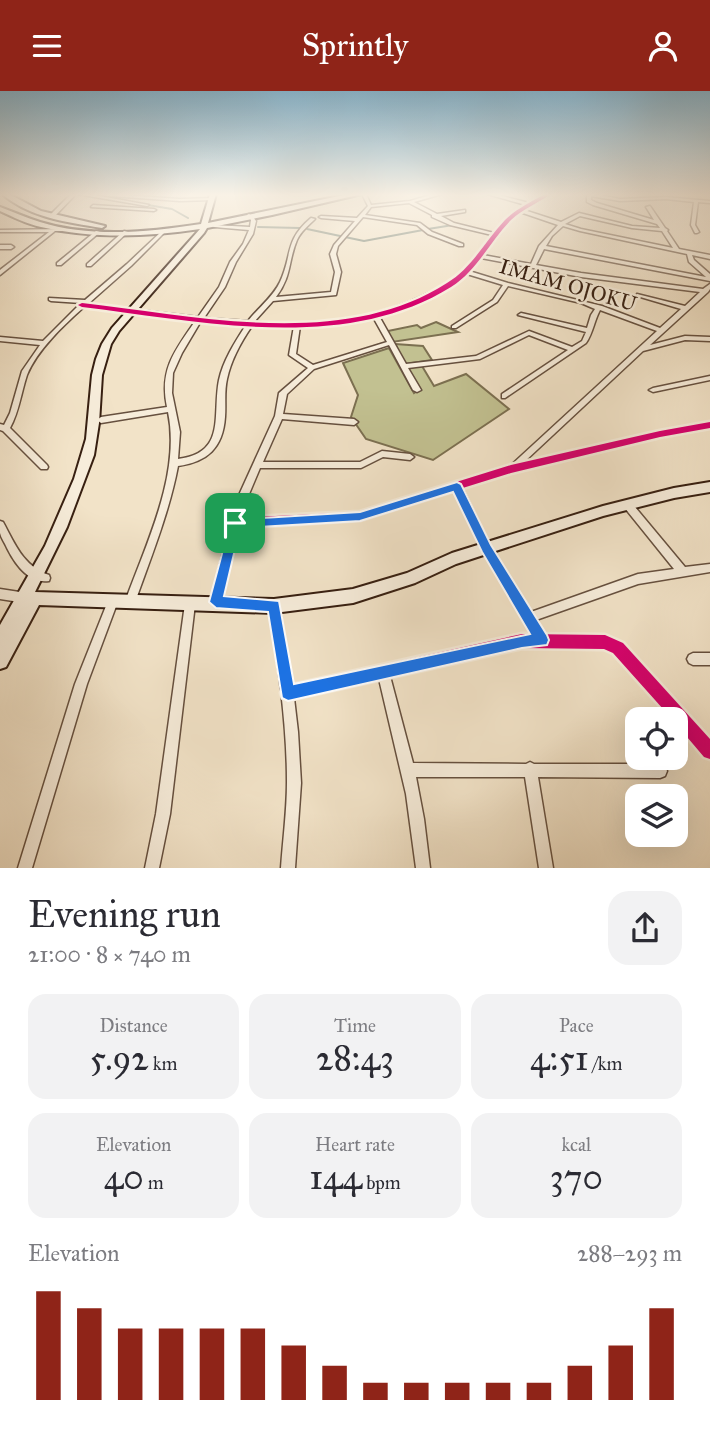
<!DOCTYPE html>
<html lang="en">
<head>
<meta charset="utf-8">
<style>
  :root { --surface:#fff; --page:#f2f2f3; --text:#2b2b33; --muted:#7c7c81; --accent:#8f2418 }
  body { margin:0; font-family:"IM FELL Great Primer",serif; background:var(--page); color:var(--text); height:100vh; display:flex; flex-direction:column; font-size:26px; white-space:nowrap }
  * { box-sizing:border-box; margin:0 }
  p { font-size:23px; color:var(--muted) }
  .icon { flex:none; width:38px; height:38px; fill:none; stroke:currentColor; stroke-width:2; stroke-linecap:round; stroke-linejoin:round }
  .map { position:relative; height:777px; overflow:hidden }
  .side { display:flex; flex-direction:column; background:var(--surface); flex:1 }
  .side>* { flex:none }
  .fabs { position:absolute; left:625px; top:616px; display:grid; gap:14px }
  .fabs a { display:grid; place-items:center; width:63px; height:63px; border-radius:14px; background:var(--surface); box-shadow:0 7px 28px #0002; font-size:35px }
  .pin { position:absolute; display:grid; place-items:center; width:60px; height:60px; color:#fff; margin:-30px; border-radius:14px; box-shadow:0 4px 10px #0006 }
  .round { display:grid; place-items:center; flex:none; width:74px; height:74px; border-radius:21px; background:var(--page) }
  .headline { display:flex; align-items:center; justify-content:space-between; height:119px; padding:0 28px }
  h1 { font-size:38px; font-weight:600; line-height:52px }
  .stats { display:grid; grid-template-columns:repeat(3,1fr); gap:10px; height:119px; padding:7px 28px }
  .stats div { display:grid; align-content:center; border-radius:18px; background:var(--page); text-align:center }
  .stats b { font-size:35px; font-weight:600 }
  .stats small { font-size:19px; font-weight:400 }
  .stats p { font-size:19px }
  .chart { height:196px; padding:14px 28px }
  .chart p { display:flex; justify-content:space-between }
  .chart svg { width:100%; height:126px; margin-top:7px; stroke:var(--accent); stroke-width:6 }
  header { display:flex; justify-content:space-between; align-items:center; height:91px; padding:0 28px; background:var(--accent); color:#fff; font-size:32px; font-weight:600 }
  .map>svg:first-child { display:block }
</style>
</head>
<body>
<header><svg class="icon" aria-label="menu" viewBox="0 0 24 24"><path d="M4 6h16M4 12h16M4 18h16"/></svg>Sprintly<svg class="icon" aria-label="person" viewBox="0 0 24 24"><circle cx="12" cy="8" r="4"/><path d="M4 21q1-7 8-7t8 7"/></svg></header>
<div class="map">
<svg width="710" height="777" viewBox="0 0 710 777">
  <rect width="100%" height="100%" fill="#f2e3c8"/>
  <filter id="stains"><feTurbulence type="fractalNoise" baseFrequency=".00286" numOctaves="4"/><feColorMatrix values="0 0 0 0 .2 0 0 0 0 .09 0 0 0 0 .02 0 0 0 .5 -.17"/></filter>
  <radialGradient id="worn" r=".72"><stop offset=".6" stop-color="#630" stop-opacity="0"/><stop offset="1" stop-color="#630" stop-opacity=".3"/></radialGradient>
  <path fill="#c2c191" stroke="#7c7051" stroke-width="2" d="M436,231L458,241L392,251L388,240L417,234L421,237Z
    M395,253L423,255L432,269L405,273Z
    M389,257L414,302L419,299L407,277L422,275L434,295L466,283L509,318L433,369L366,348L351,326L358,304L343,272Z"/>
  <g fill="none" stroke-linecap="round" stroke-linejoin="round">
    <path stroke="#747f70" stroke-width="2" d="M142,113L172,118L188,127
      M258,136L300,137
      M307,138L364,150L423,139
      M428,138L453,134"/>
    <g stroke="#66503f" stroke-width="3">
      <path id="minor" d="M71,103H76L54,126H50V124Z
        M77,103H89L149,114L147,115Z
        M109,103L180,108L211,107L213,108L211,109L180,110L111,105Z
        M362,103H366L371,114L410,110L434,103H442L414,111L437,123L465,119V121L441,125L454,132L494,142L511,124L526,114L487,103H495L529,112L545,103H551L524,119L561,131L579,122L632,135L660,137L657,133L593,114L587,111V104L585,103H596L620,108L666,106L710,110V112L698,111L695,134L699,141L697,142H695L691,134L694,111L666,108L620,110L591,105V109L597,112L654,129L646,116L650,115L665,137L668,139L667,140L679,158L710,164V168L692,164L694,169L710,183V190L544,158L536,174L581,182L703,198L710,193V198L708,201L650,254L685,245L710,246V250L685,249L643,260L523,372L660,340L710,331V337C626,352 543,371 462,397L490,455L531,521L638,483L674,478L624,416L622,413L624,410H630L685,476L710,473V481L638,493L536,529L546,545L605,546L622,553L710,650V666L705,665L676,631V628H673L614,561L604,556L522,555L390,585L413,672L526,673L530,671L534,673H660L665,675L667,680L665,685L660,687L538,686L553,777H539L525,686H416L424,728L430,777H416L406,703L379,588L294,607L298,641L301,692L295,777H281C283,748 287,720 287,691C287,632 278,573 269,515L270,511L274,510L278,511L279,515L292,595L522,545H533L484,461L454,399L360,429L239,436L221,511L220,514L216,516L212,514L211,511L234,415L275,325L279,302L308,277L289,264L294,235H252C241,251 231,269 227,288C224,301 226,313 225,326C223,357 207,371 178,375C169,422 151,466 135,511L134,514L130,516L126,514L125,511C146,453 181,383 168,321L101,332L97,329L101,326L167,316C159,279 175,259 196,229L84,216C64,234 37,259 27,284C21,302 19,321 10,337L47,374L48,376L47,378H41L3,340L0,339V333L4,334L10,322L22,280L40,254L0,250V246L43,250L81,212L51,210L49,209V207L85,209L127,173L162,140H164V142L131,175L88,213L198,226L219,196L230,171L243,153L249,139L214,136L212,135L214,134L250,136L251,129L247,124L249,123L253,126L256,130L253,143L236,171L225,196L204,227L248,230C258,217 273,206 280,191C293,163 284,150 311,127L315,128C309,134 301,140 297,149C288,170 292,185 276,206L331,201L335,181L330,163L334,154L355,130L321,127L319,126L321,125L357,127L368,115ZM409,112L432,124V126L450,134L492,144C480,160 469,177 453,189C444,195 434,200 424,204C372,230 312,235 254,231L273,210L336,204L341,181L336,163L338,155L363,126L417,134L428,143L459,155H463V153L432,141L420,132L365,124L371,116ZM520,121L558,134L539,155L531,173L483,164L510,130ZM580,125L632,137L662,140L673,157L581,138L565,133ZM563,135L580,140L687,163L689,171L706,186L546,155L552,145ZM481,167L581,186L700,201L685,215L637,203V205L681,218L660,237L602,215L508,192L469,180ZM467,183L503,194L493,209L452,235V237H456L497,211L508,195L581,212L595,218L591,224L587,237L521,222L518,224L586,241L582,250L572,256L529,240L476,265L406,273L379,225C410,216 442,205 467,183ZM600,219L657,240L509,376L360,421L241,428L244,415L260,377H361L383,366L410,369L414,366L410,363L382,360L360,371H263L282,328L354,334L358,331L354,328L283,323L287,303L314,278L389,254L413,299L417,301L421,299L408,277L480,268L529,244L568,259L502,303V307H505L586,252C593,242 594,230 600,219ZM373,226L387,251L313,274L296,263L300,235C324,235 350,233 373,226ZM201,230L246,234C235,251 223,270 219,289C212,324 227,362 178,368L180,341L172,302L173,282L182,262Z
        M93,114L154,118L156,119L154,120L91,116Z
        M63,138H65V140H55L0,184V179L49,141H0V139Z
        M96,140L100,141L61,174H57V172Z
        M124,140L128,141L91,175H87V173Z
        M0,154H11L14,156L11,158H0Z
        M710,285V289L653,301L649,299L653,297Z
        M0,430L3,431C15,453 23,475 49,484L50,487L49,490C29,493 15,473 7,457C5,452 1,447 0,442C0,438 0,434 0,430Z
        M0,498L26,502L30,504L31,507L30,510L26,512L0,508Z
        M113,505L117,507L118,510L87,593L32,777H18L75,593L108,510L109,507Z
        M190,508L194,510L195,513L170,723L159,777H145L156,723L185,513L186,510Z
        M693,562H710V574H693L689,572L687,568L689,564Z"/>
    </g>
    <g stroke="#371f11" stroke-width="4">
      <path id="secondary" d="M2,103H9L41,120L105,135L102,137C67,131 30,127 2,103Z
        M210,103H216L208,132L349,103H362L272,124L207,137L204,142L119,240L111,253L102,284L99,332L94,364L67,436L35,501L274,508L353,498L407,482L452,462L603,415L674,397L710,391V401L674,407L603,425L456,473L415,492L353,512L274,522L39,514L6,576L0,578V534L45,455L74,388L86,348L92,284L96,268L102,253L112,237L200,138C147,146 93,148 41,136C27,133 13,126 0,120V116C14,121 27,127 40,131C91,147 149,141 201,133Z"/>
    </g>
    <use href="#minor" fill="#f7eddb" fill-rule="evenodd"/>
    <use href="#secondary" fill="#f7eddb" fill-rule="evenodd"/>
    <g stroke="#f7eddb" stroke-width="5">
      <path id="cycleway" d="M545,103H551C538,112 523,118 511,129C490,150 477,180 451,196C343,263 200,230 82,216L78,214L82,212C197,225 343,259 447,192C472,177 485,150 505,129C516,118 531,111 545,103Z
        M710,331V337L660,346L511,382L360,429L235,437L231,435L229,432L231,429L235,427L360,421L511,374L660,340Z
        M522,543L605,544L623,552L710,648V668L704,666L676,633V628H672L613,562L604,558L522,557L288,609L283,607L281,602L283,597L288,595Z"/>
    </g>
    <use href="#cycleway" fill="#d6006c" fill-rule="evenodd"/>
  </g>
  <linearGradient id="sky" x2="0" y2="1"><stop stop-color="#89b8d2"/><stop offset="0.49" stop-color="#f9f2e6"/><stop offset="1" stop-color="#f9f2e6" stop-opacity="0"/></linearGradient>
  <rect width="710" height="212" fill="url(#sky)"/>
  <path fill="#1a73e8" stroke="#fff" stroke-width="2" fill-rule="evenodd" d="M457,391L461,393L491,454L547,544L549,549L547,554L522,557L288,610L282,607L268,521L216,517L209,511L231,429L360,421ZM453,401L482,461L530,543L294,593L279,510L224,505L240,437L360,430Z"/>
  <g text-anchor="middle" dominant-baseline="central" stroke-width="5" stroke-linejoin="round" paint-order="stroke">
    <g font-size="21" fill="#371f11" stroke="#f7eddb">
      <text transform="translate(568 194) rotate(16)">IMAM OJOKU</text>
    </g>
  </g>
  <rect width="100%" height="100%" filter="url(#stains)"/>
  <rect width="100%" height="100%" fill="url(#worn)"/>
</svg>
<div class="fabs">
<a><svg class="icon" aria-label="locate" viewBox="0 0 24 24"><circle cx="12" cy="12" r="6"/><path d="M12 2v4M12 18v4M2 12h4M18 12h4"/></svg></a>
<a><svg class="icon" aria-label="layers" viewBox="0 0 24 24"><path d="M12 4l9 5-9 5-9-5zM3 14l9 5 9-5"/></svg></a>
</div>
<div class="pin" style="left:235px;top:432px;background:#1e9e55"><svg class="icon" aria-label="arrive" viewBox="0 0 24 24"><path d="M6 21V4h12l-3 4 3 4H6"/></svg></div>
</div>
<section class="side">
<div class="headline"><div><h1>Evening run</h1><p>21:00 · 8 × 740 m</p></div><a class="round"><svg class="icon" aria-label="share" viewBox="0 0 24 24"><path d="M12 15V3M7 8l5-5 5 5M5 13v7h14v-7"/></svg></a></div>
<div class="stats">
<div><p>Distance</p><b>5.92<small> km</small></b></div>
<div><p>Time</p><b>28:43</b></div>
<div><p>Pace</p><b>4:51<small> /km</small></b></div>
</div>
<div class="stats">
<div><p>Elevation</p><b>40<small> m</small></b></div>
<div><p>Heart rate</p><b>144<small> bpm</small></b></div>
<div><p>kcal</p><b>370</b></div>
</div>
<div class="chart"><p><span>Elevation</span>288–293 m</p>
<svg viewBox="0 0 160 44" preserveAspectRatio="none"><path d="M5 44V6M15 44V12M25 44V19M35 44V19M45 44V19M55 44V19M65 44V25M75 44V32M85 44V38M95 44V38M105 44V38M115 44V38M125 44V38M135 44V32M145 44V25M155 44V12"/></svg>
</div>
</section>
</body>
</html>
